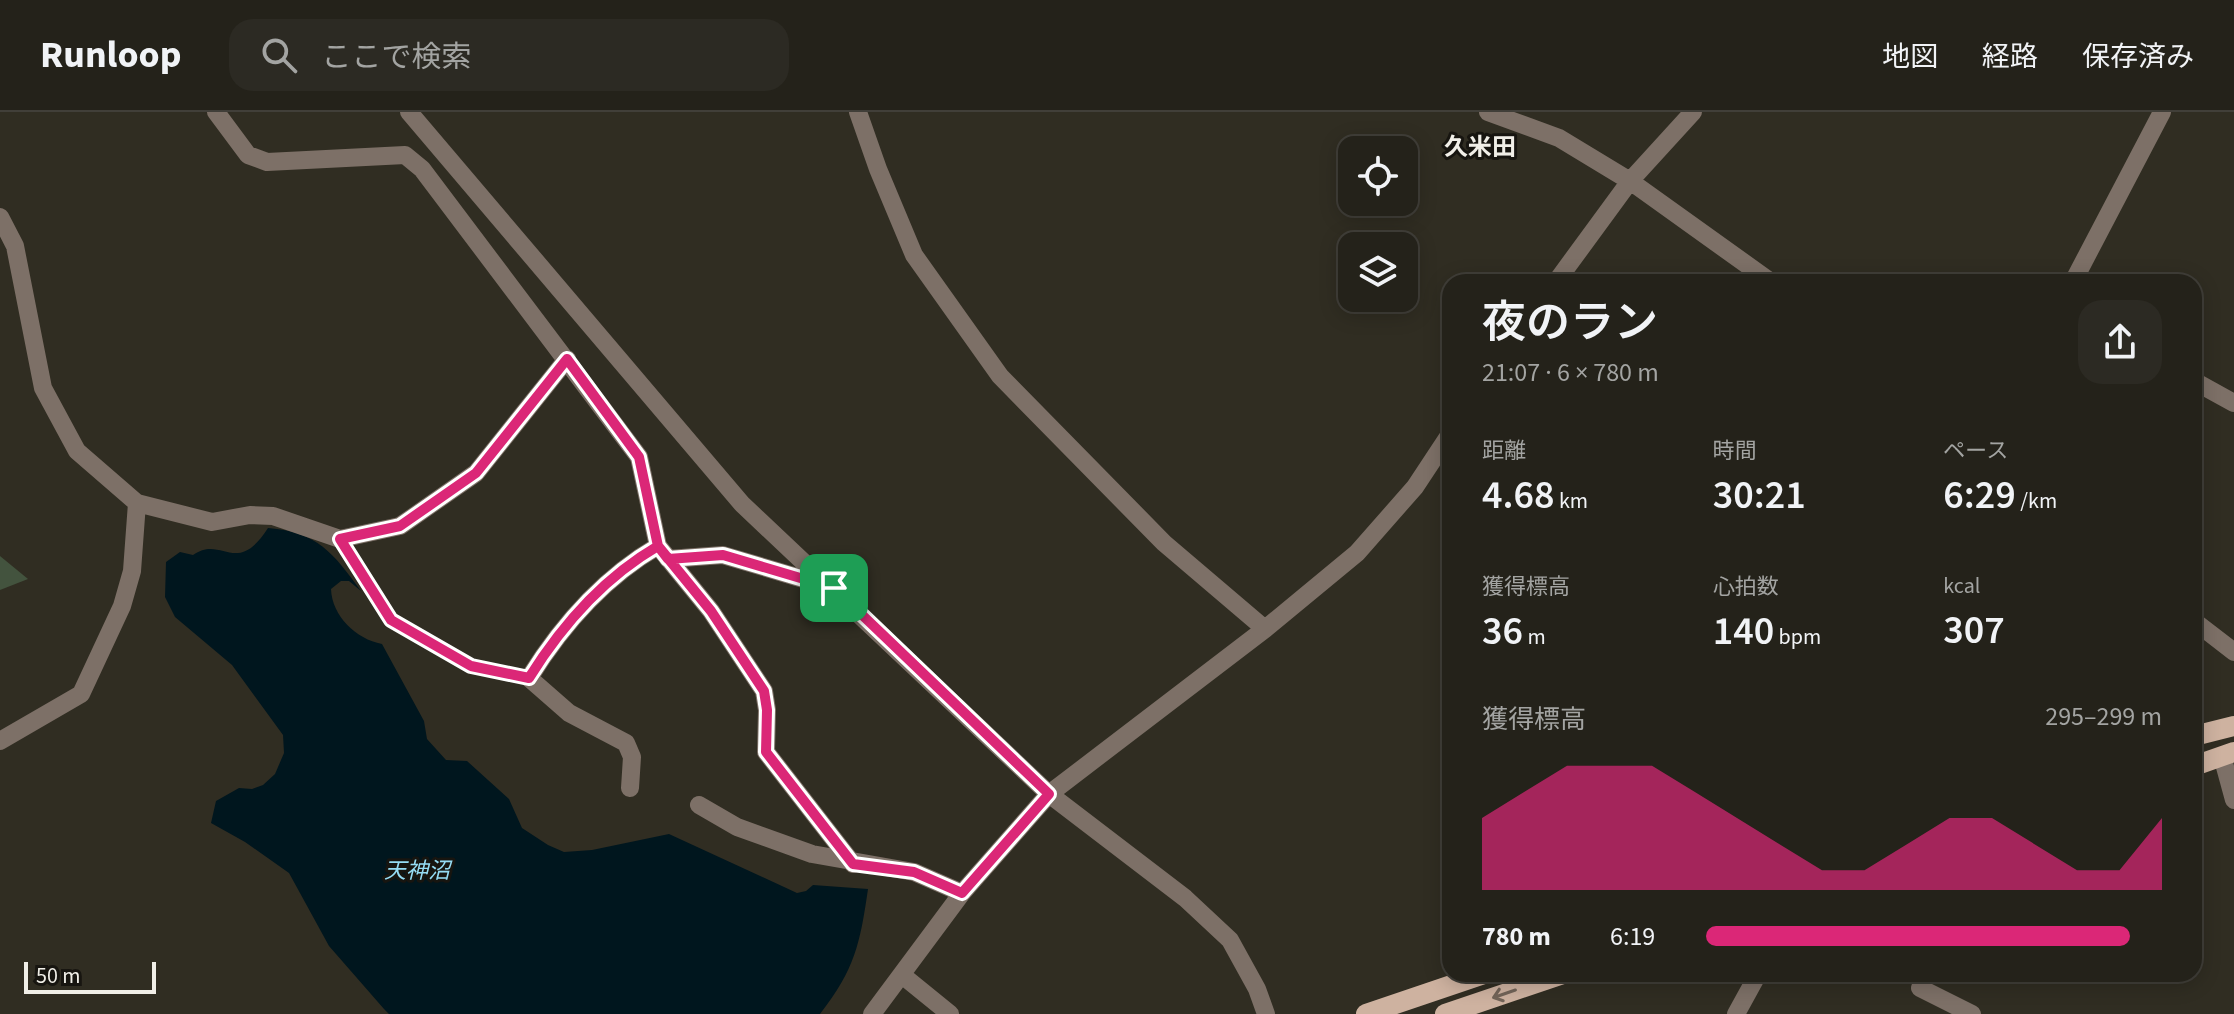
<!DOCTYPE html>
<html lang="ja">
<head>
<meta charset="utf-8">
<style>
  :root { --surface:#24221a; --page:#2c2a23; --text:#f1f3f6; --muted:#a3a4a2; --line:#413f39; --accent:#db2777 }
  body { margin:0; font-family:"Source Sans 3","Noto Sans JP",sans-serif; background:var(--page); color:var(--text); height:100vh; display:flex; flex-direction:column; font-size:30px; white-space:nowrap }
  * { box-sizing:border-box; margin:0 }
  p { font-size:26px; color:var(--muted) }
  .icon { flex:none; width:44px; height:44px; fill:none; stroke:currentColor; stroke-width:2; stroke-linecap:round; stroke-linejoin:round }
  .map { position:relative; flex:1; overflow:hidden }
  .drawer { position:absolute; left:1442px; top:162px; width:760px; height:708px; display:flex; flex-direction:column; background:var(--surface); border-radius:24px; box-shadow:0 4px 20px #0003,0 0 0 2px var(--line) }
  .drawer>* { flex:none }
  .controls { position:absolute; left:1338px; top:24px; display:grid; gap:16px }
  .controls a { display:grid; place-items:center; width:80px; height:80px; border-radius:16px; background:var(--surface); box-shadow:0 4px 20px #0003,0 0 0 2px var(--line); font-size:40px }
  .scale { position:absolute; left:24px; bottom:20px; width:132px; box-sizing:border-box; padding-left:8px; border:4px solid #f1efe8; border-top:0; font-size:22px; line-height:28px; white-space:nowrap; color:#f1efe8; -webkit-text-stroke:6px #171510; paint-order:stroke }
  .pin { position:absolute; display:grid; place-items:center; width:68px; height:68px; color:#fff; margin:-34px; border-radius:16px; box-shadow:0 4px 12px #0006 }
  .round { display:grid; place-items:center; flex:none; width:84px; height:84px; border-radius:24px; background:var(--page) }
  .headline { display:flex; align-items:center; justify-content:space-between; height:136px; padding:0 40px }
  h1 { font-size:44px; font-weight:600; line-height:60px }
  .figures { display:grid; grid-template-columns:repeat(3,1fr); gap:12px; height:136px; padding:8px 40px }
  .figures div { display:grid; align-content:center }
  .figures b { font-size:40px; font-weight:600 }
  .figures small { font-size:22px; font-weight:400 }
  .figures p { font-size:22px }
  .chart { height:224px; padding:16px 40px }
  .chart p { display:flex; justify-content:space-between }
  .chart svg { width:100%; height:144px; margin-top:8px; fill:var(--accent); opacity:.7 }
  ul { padding:0 40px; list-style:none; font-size:26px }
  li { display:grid; grid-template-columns:128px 96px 1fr; align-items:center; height:60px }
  li i { height:20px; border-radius:10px; background:var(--accent) }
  header { display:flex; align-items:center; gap:48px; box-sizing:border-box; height:112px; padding:0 40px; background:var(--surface); border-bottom:2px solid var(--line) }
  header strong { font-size:38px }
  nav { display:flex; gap:44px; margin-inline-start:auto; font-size:28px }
  .search { width:560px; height:72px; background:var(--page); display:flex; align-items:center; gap:20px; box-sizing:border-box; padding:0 28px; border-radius:24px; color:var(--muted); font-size:30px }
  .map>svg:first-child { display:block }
</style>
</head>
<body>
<header>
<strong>Runloop</strong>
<div class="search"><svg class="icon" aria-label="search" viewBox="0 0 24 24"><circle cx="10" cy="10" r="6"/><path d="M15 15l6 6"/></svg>ここで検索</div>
<nav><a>地図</a><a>経路</a><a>保存済み</a></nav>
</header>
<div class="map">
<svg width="2234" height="902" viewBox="0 0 2234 902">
  <rect width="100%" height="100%" fill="#302d22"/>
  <path fill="#43533e" d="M0,444L28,467L0,478Z"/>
  <path fill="#00161e" d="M268,416C318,420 333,441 361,479L349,469H341L331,477C332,504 356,527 382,532L424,609L427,627L446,648L467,649L509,687L522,716L548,733L564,740L592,738L669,722L797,781L806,779L813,773L868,777C860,832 855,857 820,902H389L384,897L329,834L289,761L245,730L211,711L216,689L239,676L252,677L263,673L275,662L284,641L283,623L232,553L175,505L165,485L166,450L180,440L193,443C222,422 236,466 268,416Z"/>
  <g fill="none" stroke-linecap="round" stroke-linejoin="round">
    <path stroke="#8f8d84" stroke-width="3" stroke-dasharray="4 4" stroke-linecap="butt" d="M350,444L391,508L471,554L511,562"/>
    <path stroke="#7d7067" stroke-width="18" d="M216,0L248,43L267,50L405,43L422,57L639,345L658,434L711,499L764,579L767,598L766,640L853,752
      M409,0L742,392L1049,682L1185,786L1230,828L1257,877L1266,902
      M858,0L878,57L914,143L1000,264L1164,431L1265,517
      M1488,0L1559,26L1630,69L1771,170
      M0,105L15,134L43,276L77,339L137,391L212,410L250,403L273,404L340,427L400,414L476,361L567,247
      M1556,170L1630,69L1693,0
      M2073,170L2162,0
      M2194,269L2234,291
      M668,447L723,443L827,474
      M2194,509L2234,540
      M0,629L81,582L122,494L132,459L137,391
      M2222,644L2234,688
      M630,676L632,645L626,631L569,601L529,566C562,513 603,466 658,434
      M699,693L737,715L812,742L914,760L962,781
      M1926,862L1920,876L1972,902
      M902,863L950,902
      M872,902L962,781L1049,682L1265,517L1357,441L1415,375L1450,322
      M1736,902L1758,862"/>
    <path stroke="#ceb2a0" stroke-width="20" d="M2194,624L2234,614
      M2194,654L2234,640
      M1366,902L1484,862
      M1445,902L1563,862"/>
  </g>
  <defs><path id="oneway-shaft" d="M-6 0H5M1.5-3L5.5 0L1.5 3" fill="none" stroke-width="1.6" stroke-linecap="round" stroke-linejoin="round" transform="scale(2)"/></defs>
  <use stroke="#726458" href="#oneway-shaft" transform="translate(1504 882) rotate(161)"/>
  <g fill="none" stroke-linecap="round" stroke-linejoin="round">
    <g stroke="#fff" stroke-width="16">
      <path id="route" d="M834,476L723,443L668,447L658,434C603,466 562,513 529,566L471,554L391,508L340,427L400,414L476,361L567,247L639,345L658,434L711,499L764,579L767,598L766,640L853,752L914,760L962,781L1049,682L834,476"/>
    </g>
    <use href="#route" stroke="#db2777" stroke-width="10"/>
  </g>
  <g text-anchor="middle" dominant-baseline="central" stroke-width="6" stroke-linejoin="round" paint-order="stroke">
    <g font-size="22" font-style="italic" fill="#95dcf4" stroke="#171510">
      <text x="417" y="759">天神沼</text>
    </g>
    <g font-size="24" font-weight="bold" fill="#f1efe8" stroke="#171510">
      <text x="1480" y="35">久米田</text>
    </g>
  </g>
</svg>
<div class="controls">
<a><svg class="icon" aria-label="locate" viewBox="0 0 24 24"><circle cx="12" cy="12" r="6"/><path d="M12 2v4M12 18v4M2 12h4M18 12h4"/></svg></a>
<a><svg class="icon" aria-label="layers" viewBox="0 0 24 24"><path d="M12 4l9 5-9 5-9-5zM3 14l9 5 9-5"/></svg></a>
</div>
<div class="scale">50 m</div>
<div class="pin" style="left:834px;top:476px;background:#1e9e55"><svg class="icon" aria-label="arrive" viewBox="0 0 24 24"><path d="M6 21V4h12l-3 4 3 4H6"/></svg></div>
<section class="drawer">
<div class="headline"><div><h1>夜のラン</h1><p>21:07 · 6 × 780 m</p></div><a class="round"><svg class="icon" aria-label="share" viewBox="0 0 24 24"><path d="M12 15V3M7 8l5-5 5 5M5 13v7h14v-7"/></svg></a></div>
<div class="figures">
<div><p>距離</p><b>4.68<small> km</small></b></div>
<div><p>時間</p><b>30:21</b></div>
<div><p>ペース</p><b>6:29<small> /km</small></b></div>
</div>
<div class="figures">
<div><p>獲得標高</p><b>36<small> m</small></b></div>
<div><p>心拍数</p><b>140<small> bpm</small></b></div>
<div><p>kcal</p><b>307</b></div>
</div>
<div class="chart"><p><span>獲得標高</span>295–299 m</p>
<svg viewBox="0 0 160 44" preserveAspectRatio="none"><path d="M0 44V22L10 14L20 6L30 6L40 6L50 14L60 22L70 30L80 38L90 38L100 30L110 22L120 22L130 30L140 38L150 38L160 22V44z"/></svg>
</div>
<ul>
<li><b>780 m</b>6:19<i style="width:93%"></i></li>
</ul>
</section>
</div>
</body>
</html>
